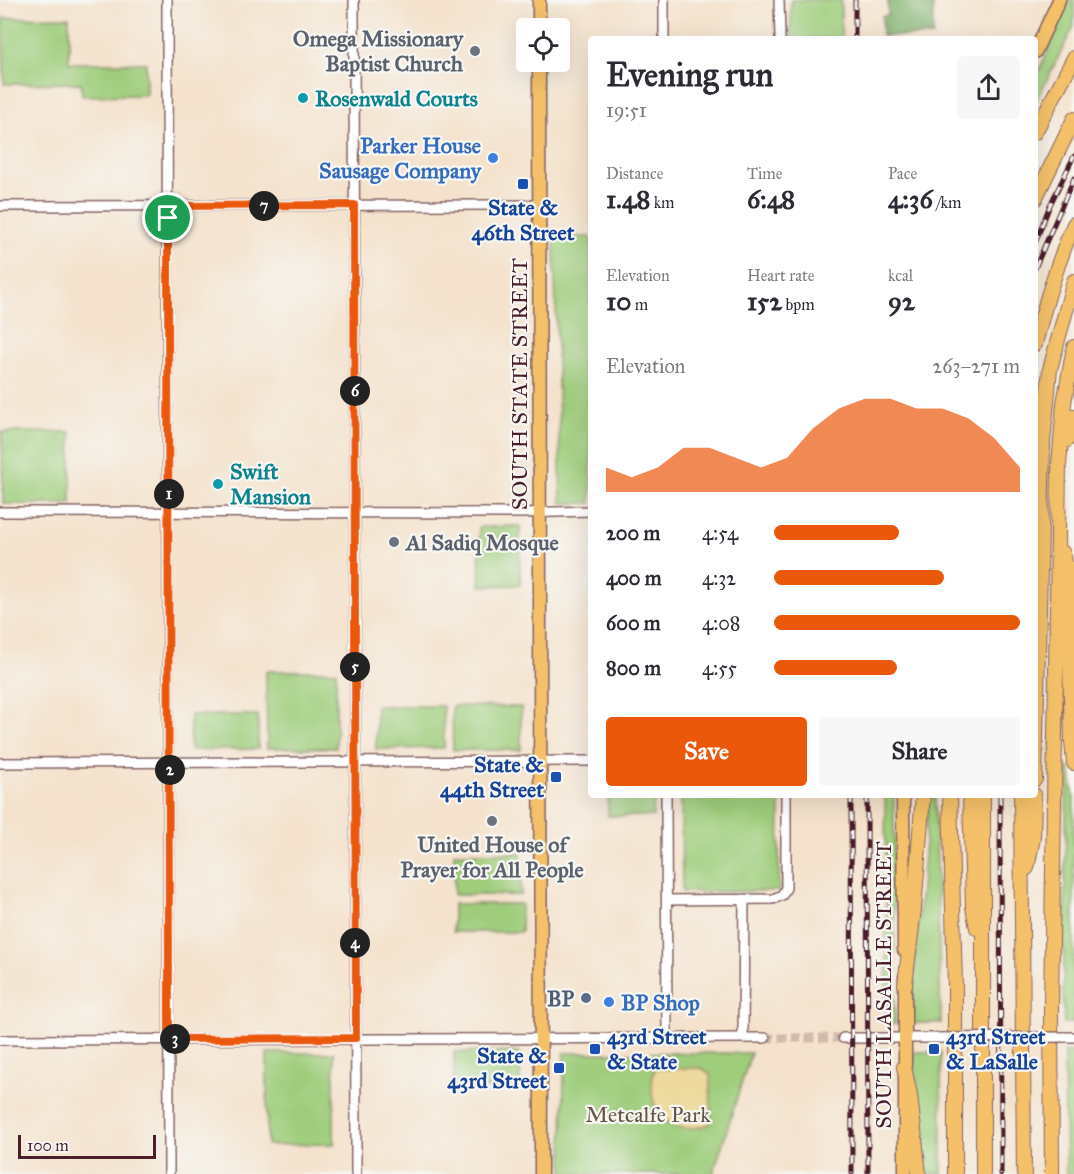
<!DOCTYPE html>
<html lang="en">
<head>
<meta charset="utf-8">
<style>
  :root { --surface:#fff; --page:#f7f7f7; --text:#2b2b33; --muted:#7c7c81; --accent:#ea580c }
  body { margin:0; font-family:"IM FELL Great Primer",serif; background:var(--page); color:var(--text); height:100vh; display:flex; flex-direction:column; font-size:22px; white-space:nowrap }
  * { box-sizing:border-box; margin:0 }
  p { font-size:20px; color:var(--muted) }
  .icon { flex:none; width:33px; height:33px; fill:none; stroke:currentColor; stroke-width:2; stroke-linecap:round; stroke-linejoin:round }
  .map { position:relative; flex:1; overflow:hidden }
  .details { position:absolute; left:588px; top:36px; width:450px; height:762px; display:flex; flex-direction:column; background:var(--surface); border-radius:6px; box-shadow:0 6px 24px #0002 }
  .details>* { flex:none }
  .controls { position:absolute; left:516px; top:18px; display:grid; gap:12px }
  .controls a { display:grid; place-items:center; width:54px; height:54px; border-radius:6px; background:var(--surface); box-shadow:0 6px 24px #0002; font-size:30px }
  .scale { position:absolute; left:18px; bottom:15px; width:138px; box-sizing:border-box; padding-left:6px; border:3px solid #4a1f2b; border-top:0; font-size:16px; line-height:21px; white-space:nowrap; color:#4a1f2b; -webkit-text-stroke:4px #f6f6f2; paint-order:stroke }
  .pin { position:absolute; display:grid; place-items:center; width:51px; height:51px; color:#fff; margin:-26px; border:3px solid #fff; border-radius:50%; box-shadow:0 2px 6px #0007 }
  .km { position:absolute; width:30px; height:30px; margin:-15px; border-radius:50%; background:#222; color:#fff; font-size:16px; line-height:30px; text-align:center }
  .round { display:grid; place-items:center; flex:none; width:63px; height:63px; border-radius:6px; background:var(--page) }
  .head { display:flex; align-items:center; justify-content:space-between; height:102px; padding:0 18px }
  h1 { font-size:33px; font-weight:700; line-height:45px }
  .metrics { display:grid; grid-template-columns:repeat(3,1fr); gap:9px; height:102px; padding:6px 18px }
  .metrics div { display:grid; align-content:center }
  .metrics b { font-size:26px; font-weight:700 }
  .metrics small { font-size:16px; font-weight:400 }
  .metrics p { font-size:16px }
  .chart { height:168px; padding:12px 18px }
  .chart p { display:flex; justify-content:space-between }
  .chart svg { width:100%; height:108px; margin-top:6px; fill:var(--accent); opacity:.7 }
  .primary-button { display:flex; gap:12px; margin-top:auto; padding:12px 18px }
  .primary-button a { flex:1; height:69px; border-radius:6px; background:var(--accent); color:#fff; font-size:24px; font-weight:700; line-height:69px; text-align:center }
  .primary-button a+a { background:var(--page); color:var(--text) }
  ul { padding:0 18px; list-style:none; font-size:20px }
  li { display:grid; grid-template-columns:96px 72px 1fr; align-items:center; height:45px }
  li i { height:15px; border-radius:8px; background:var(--accent) }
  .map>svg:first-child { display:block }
</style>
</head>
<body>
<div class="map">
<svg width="1074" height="1174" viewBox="0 0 1074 1174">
  <rect width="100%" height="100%" fill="#f6f6f2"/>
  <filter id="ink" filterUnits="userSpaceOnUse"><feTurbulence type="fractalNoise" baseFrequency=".0167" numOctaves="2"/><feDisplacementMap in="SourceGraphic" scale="12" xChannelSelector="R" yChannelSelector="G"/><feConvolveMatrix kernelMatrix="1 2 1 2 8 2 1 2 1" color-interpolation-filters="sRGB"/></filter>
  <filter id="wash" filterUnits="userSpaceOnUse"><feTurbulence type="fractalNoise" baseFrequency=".008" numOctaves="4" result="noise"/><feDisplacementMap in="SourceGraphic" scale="24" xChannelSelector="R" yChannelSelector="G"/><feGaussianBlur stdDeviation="1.35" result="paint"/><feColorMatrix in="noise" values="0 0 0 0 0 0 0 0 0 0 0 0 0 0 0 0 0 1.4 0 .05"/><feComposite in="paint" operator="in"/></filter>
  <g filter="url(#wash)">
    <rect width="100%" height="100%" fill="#f4e2cc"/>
    <path fill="#9fcd7b" stroke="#747653" stroke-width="1.5" d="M791,0H841V39H791Z
      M1069,0H1074V26L1035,103V80Z
      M69,17V63H146V95L82,96L81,83L4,84L3,18Z
      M554,237H591V503H561Z
      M2,432H71V504H3Z
      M520,526V585L480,586L479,527Z
      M266,671H336V748H267Z
      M376,706H443L444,748L376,749Z
      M452,706L521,707V750H453Z
      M190,715H258V749L190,750Z
      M1067,768H1070L1074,801V1023H1064L1063,992Z
      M608,795H654L653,816H608Z
      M681,795H780L779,891L682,892Z
      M885,795H894L895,1024H887Z
      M929,795H935L941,1023H913V982Z
      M454,853H521V895H454Z
      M453,904H521V932H453Z
      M454,1052H520V1088H454Z
      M915,1052H941L942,1174H925L913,1064V1055Z
      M1064,1052H1074V1174H1066Z
      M267,1053H334V1144L267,1145Z
      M564,1053H751L713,1174H563Z"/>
    <path fill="#7fb06b" stroke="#64684b" stroke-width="1.5" d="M888,0H933V36H882V16L888,15Z"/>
    <path fill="#eeda9e" stroke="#9c7c64" stroke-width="1.5" d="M702,1068L710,1075L711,1123C671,1142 642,1109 655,1069Z"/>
  </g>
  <g filter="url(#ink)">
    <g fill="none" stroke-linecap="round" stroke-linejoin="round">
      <path stroke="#d2bbac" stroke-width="9" stroke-dasharray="9 4.5" stroke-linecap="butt" d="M765,1038H843"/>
      <g stroke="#866363" stroke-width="12">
        <path id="minor" d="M167,0L169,1174
          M354,0L356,1174
          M779,0L780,39
          M664,39V0
          M0,206L540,205
          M0,512L521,513L591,511
          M0,763L591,761
          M666,795L667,1038
          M667,900L773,899L782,895L786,888V795
          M1064,1037H1074
          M743,1038L744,899
          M843,1038H941
          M0,1040L765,1038"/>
      </g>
      <g stroke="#866363" stroke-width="15">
        <path id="major" d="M539,0V28
          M1035,52L1059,0
          M539,62L541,1174
          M903,795L904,950
          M905,1174V976"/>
      </g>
      <g stroke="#866363" stroke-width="16">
        <path id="highway" d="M1035,132L1074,58
          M1035,199L1074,119
          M1035,344C1045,303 1057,263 1074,224
          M1067,440L1074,416
          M1063,553L1068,575L1072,741L1074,763
          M1035,779L1043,443L1050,369L1074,281
          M950,795L955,986V1174
          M970,795L973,907L977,928
          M1021,795L1024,1174
          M1027,868L1033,838L1034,795
          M905,985L914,909L923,795
          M904,1067L910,1095L919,1174
          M983,1174V795
          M1052,1174L1051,1007L1059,465L1064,403L1074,347"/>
      </g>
      <use href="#minor" stroke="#fff" stroke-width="9"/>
      <use href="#major" stroke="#f4c16a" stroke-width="12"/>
      <use href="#highway" stroke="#f4c16a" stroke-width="14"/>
      <g stroke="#4a1f2b" stroke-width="5">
        <path id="rail" d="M855,0V39
          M1035,243L1050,205L1074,156
          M1035,268L1074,178
          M851,795L852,1174
          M867,795L868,1174
          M1000,795L1001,1174"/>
      </g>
      <use href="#rail" stroke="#f6f6f2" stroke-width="3" stroke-dasharray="9" stroke-linecap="butt"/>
      <g stroke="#866363" stroke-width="12" stroke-linecap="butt">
        <path id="minor-bridge" d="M941,1038L1064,1037"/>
      </g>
      <use href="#minor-bridge" stroke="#fff" stroke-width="9"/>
    </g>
  </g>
  <g fill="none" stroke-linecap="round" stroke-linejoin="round" filter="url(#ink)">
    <g stroke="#fff" stroke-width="12">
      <path id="route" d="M354,205L356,1038L169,1039L168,206Z"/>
    </g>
    <use href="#route" stroke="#ea580c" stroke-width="8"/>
  </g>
  <g fill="#6b7280" stroke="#f6f6f2" stroke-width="2">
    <circle cx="475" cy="51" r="6"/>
    <circle cx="394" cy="542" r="6"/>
    <circle cx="492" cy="821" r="6"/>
  </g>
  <g fill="#0f9aa8" stroke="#f6f6f2" stroke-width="2">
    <circle cx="303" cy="98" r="6"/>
    <circle cx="218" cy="484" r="6"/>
  </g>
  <g fill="#3f7fe0" stroke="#f6f6f2" stroke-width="2">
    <circle cx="493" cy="158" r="6"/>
    <circle cx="609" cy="1002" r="6"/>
  </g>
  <g fill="#1a4fb4" stroke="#f6f6f2" stroke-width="2">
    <rect x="517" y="178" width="12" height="12" rx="3"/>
    <rect x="550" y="771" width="12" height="12" rx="3"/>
    <rect x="589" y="1043" width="12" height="12" rx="3"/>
    <rect x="928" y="1043" width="12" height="12" rx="3"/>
    <rect x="553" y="1062" width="12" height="12" rx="3"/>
  </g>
  <circle fill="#5c6f8a" stroke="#f6f6f2" stroke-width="2" cx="586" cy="998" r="6"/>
  <g text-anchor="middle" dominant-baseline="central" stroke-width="4.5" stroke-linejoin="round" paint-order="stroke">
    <g font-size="22" font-weight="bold" fill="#5b616d" stroke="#f6f6f2" text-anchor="end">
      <text x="463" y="38">Omega Missionary<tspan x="463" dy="25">Baptist Church</tspan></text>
      <text x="406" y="542" text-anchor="start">Al Sadiq Mosque</text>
      <text x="492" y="844" text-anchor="middle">United House of<tspan x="492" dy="25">Prayer for All People</tspan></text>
    </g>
    <g font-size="22" font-weight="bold" fill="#0d838f" stroke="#f6f6f2" text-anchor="start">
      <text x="315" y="98">Rosenwald Courts</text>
      <text x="230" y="471">Swift<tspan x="230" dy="25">Mansion</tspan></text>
    </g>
    <g font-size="22" font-weight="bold" fill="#366cbe" stroke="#f6f6f2" text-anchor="end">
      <text x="481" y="145">Parker House<tspan x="481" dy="25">Sausage Company</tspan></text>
      <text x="621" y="1002" text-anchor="start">BP Shop</text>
    </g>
    <g font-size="22" font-weight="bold" fill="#164399" stroke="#f6f6f2" text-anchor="end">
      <text x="523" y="207" text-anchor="middle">State &amp;<tspan x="523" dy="25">46th Street</tspan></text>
      <text x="544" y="764">State &amp;<tspan x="544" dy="25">44th Street</tspan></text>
      <text x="607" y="1036" text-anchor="start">43rd Street<tspan x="607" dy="25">&amp; State</tspan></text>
      <text x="946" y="1036" text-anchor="start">43rd Street<tspan x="946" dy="25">&amp; LaSalle</tspan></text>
      <text x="547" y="1055">State &amp;<tspan x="547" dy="25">43rd Street</tspan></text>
    </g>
    <g font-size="22" fill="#4a1f2b" stroke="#f6f6f2">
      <text transform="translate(519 384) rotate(-90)">SOUTH STATE STREET</text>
      <text transform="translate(883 985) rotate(-90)">SOUTH LASALLE STREET</text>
    </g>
    <g font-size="22" font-weight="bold" fill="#4e5e75" stroke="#f6f6f2" text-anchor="end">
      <text x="574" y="998">BP</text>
    </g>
    <g font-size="22" fill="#645343" stroke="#f6f6f2">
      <text x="648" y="1114">Metcalfe Park</text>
    </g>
  </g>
</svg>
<div class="controls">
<a><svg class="icon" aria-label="locate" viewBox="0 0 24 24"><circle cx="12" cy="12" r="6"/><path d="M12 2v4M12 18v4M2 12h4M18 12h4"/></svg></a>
</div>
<div class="scale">100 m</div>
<div class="pin" style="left:168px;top:218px;background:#1e9e55"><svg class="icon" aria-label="arrive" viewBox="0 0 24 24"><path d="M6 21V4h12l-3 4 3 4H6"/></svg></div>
<b class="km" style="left:169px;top:494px">1</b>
<b class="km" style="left:170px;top:770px">2</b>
<b class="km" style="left:175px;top:1039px">3</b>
<b class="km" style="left:355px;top:943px">4</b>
<b class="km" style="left:355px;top:667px">5</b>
<b class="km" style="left:355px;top:391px">6</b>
<b class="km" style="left:264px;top:206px">7</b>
<section class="details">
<div class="head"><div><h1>Evening run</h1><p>19:51</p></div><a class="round"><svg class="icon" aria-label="share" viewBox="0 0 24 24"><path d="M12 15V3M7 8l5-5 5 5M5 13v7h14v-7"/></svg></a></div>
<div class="metrics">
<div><p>Distance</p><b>1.48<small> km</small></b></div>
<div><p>Time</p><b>6:48</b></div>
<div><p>Pace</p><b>4:36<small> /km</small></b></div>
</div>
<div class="metrics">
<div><p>Elevation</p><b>10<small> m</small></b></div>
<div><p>Heart rate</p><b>152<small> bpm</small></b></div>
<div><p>kcal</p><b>92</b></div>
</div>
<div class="chart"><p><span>Elevation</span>263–271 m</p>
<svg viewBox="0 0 160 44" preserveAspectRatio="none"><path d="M0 44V34L10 38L20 34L30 26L40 26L50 30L60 34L70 30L80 18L90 10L100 6L110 6L120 10L130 10L140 14L150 22L160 34V44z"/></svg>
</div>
<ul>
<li><b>200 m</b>4:54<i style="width:51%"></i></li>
<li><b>400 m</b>4:32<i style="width:69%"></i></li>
<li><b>600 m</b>4:08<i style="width:100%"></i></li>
<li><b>800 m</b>4:55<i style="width:50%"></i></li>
</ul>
<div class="primary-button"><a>Save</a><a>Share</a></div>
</section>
</div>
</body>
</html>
